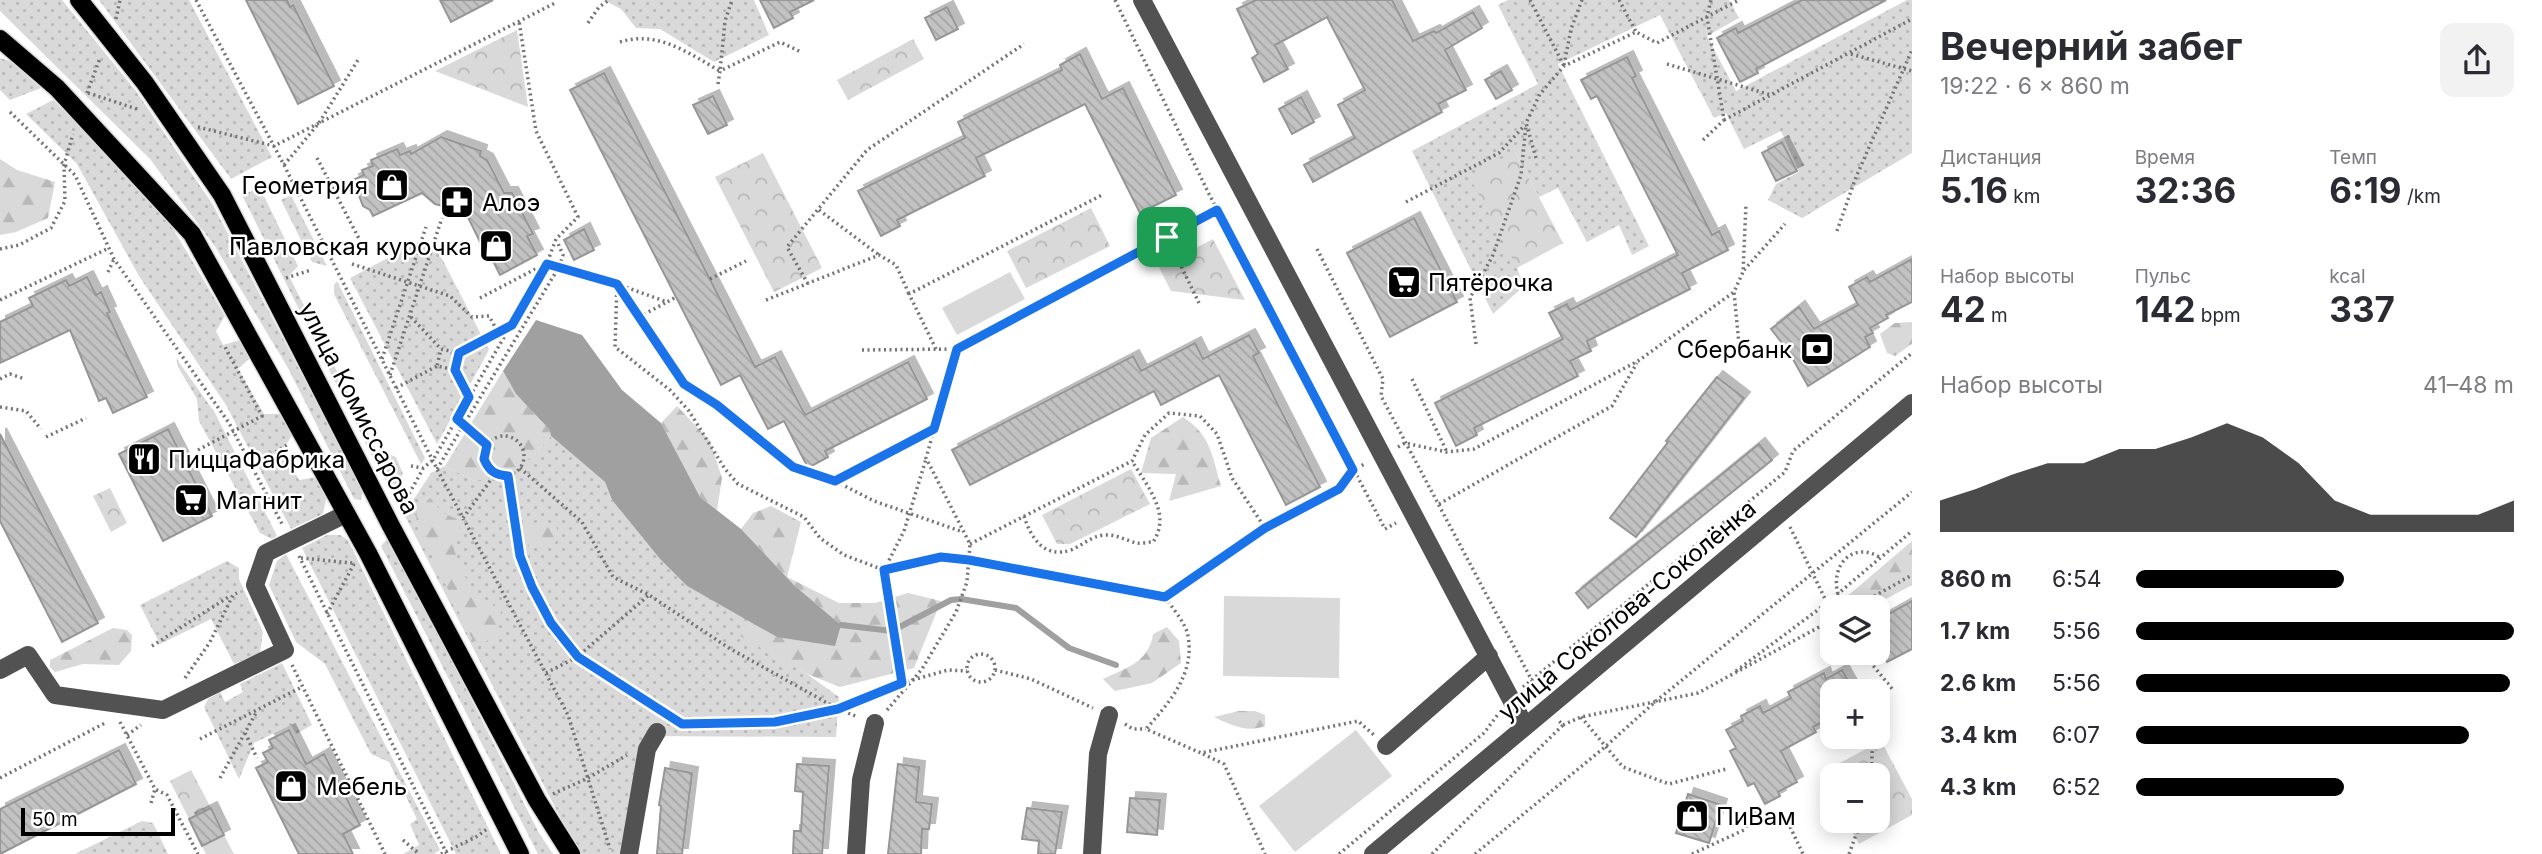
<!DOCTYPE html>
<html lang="ru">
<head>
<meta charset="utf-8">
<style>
  :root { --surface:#fff; --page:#f2f2f3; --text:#2b2b33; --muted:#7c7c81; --accent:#000 }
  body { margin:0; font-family:Inter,sans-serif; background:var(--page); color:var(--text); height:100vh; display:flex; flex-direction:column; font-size:26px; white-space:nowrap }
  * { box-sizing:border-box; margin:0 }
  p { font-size:23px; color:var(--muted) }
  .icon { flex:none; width:38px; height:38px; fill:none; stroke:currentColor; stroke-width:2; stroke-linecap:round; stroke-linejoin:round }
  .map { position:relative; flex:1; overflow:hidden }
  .panel { display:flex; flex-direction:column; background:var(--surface); width:630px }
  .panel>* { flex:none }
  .controls { position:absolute; left:1820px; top:595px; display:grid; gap:14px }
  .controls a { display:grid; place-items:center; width:70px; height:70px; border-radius:14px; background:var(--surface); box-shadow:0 4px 18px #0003; font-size:35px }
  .scale { position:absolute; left:21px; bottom:18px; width:154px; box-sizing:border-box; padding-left:7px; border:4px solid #000; border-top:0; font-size:19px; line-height:24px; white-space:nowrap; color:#000; -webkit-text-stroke:5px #fff; paint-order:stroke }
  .pin { position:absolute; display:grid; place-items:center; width:60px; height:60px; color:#fff; margin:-30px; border-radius:14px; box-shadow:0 4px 10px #0006 }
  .round { display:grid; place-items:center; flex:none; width:74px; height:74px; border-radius:14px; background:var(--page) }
  .head { display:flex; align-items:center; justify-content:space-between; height:119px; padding:0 28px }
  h1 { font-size:38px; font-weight:700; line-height:52px }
  .metrics { display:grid; grid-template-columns:repeat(3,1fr); gap:10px; height:119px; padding:7px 28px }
  .metrics div { display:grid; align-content:center }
  .metrics b { font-size:35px; font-weight:700 }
  .metrics small { font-size:19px; font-weight:400 }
  .metrics p { font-size:19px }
  .chart { height:196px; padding:14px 28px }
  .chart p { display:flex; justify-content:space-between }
  .chart svg { width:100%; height:126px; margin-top:7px; fill:var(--accent); opacity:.7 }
  ul { padding:0 28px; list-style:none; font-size:23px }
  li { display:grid; grid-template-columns:112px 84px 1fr; align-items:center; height:52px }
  li i { height:18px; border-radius:9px; background:var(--accent) }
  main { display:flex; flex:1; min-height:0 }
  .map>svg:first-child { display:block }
</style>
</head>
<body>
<main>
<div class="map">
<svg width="1912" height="854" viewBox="0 0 1912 854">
  <defs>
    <pattern id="grass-dots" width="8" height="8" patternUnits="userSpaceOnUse" patternTransform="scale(1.75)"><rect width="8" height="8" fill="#d9d9d9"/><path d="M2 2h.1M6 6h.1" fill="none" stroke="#b8b8b8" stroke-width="1.8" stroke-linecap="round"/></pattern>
    <pattern id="forest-firs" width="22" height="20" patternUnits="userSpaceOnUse" patternTransform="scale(1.75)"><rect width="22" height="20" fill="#d9d9d9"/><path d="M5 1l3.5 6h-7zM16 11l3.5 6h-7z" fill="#b8b8b8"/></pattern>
    <pattern id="park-crowns" width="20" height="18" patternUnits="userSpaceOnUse" patternTransform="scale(1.75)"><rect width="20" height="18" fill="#d9d9d9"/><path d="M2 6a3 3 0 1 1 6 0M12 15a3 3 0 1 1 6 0" fill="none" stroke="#b8b8b8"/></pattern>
    <pattern id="building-back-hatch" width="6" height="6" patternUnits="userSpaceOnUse" patternTransform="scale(1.75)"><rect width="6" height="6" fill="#c2c2c2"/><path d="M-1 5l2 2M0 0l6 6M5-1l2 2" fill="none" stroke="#a5a5a5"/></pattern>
    <filter id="shadow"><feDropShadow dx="6" dy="-6" stdDeviation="0" flood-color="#0004"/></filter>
  </defs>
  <rect width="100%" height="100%" fill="#fff"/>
  <path fill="url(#grass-dots)" d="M0,0H62L136,91L213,205L363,491L361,500L354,499L288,368L216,248L150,159L0,11Z
    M99,0H189L272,157L231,179Z
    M604,0H754L769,35L714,62L660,29L636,28L621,9Z
    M1508,0H1729L1739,18L1707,36L1736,91L1907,0H1912V153L1802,218L1768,200L1776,184L1799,172L1781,131L1744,149L1726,113L1714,118L1660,15L1558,64L1649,246L1632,255L1619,225L1587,242L1558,188L1539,197L1515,152L1517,268L1524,286L1493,314L1412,151L1538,84L1498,5Z
    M0,58L10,61L41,88L10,100L0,90Z
    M53,100L108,152L169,222L225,316L216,331L223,345L240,340L251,357L238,369L264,414H282L293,434L283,449L299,480L317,477L327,494L323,514L291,529L226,405L139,276L77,164L26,114Z
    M256,189L263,194L298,266L289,276L376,449L396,457L403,474L396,484H388L380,472L242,195Z
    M291,195L327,266L312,262L281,200Z
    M420,241L436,247L489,350L437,444L350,278Z
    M337,281L425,458L421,464L334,294V285Z
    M176,358L215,413L277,536L272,539L260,533L199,421L197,399L178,367Z
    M551,436L605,482L612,500L660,559L687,586L753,623L741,636L807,674L839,697L836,737L644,736L621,854H581L575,846L404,514L431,473L445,466L475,481L534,455Z
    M327,535H340L348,540L501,854H456L302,548Z
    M386,540L391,541L539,833L553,854H538L381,546Z
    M286,554L440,850L434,854H403L419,845L410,824L417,819L389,762L371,754L325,664L296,642L269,585L277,561Z
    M227,561L239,568V579L263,632L260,653L234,664L211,619L160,644L140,605Z
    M282,663L312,725L296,734L291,725L254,743L239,779L204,707L208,699L220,692L225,702L243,692L240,684Z
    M142,821L153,823L168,854H75Z"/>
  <path fill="url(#forest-firs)" d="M0,159L17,170L55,182L48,218L16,232L0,235Z
    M1912,322V344L1895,356L1887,353L1880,334L1895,323Z
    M503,371L516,394L551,430V436L534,455L509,474L475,481L445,466Z
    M677,406L710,441L722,478L717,510L700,497L661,423Z
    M1183,417C1211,435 1212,456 1221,486L1169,501L1176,474L1141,473L1151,438Z
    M430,498L443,513L457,519L460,530L454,550L470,588L501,611L495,636L485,642L474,641L470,635L416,523L417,510Z
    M771,506L801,522L787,577L839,603H875L908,593L941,601L914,668L840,687L807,674L740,636L753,623L777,637L841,625L795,586L741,529L753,513Z
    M544,520L557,528L556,542L545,547L528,546L522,537L520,528Z
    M1912,541V585L1871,607H1838L1837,605Z
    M1167,627L1179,641L1181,663L1152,683L1115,691L1103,679C1126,668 1149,662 1153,634Z
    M113,628L127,630L132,635L131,651L119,665L83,664L55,672L50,667V660Z
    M1239,711H1255L1265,715V726C1247,733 1231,725 1214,717Z"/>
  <path fill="url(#park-crowns)" d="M517,30L528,107L435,71Z
    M913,39L924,59L848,100L837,80Z
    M1515,152L1563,243L1517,268L1469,176Z
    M763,153L822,268L774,292L715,177Z
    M1091,208L1110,246L1026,288L1007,251Z
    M1213,239L1245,300L1171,291L1159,267Z
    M1131,469L1150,504L1070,544H1057L1042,515Z
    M110,488L127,523L111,532L93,496Z
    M1881,741L1912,799V815L1859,844L1846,821H1878V775H1832V794L1821,773Z
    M191,770L211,808L189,819L170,781Z
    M224,835L234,854H206L202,846Z"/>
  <path fill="#d9d9d9" d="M1010,272L1025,299L957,335L942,308Z
    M1224,596L1340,598L1339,678L1223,676Z
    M1356,730L1392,776L1295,852L1259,806Z"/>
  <path fill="#a0a0a0" d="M536,320L582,335L622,390L661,423L700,497L741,529L795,586L841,625L835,646L777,637L687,586L660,559L612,500L605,482L551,436L550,430L516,394L503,371Z"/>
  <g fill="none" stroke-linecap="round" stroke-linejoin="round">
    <path stroke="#a0a0a0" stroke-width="6" d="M841,625L892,631L951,600L961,599L1016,608L1069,648L1116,665"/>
  </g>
  <path fill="url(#building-back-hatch)" stroke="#969696" stroke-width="2" filter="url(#shadow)" d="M246,0H287L290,7L293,5L334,86L298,104Z
    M440,0H493L451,22Z
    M760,0H814L790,12L793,18L774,28Z
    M1256,0H1392L1413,41L1434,31L1436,33L1473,12L1482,28L1445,50L1466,90L1438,104L1442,112L1313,182L1304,165L1355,138L1338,105L1365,90L1327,17L1275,45L1288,69L1264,82L1252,58L1258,54L1237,9Z
    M1802,0H1886L1756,69L1758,73L1740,82L1717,38L1736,28L1738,33Z
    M947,7L958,29L936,40L925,18Z
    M1080,54L1102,99L1123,88L1176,195L1140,213L1085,104L976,158L985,176L897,220L900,226L881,236L858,191L965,138L958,122L1062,70L1060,65Z
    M1627,57L1636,76L1632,78L1712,235L1719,231L1728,250L1682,273L1690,289L1587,341L1591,351L1570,361L1578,376L1474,428L1477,435L1456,446L1435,403L1563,339L1549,313L1567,304L1570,310L1678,255L1597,96L1591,99L1581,80Z
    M1501,71L1512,90L1496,99L1485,80Z
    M604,73L755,367L775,357L805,415L908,362L927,399L825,451L828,457L808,468L784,421L768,429L740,375L721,385L570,90Z
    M713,96L727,125L708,134L693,105Z
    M1301,97L1314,122L1292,134L1279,109Z
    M441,137L481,151L480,156L487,160L504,193H512L533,234L527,236L537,255L500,275L487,249L484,250L462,205L450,208L435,204L422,193L373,216L370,210L363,206L353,180L364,175L362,170L373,166L371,160L397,149L400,155L410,151L411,154Z
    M1782,142L1797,171L1776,181L1762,153Z
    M1414,218L1457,302L1390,337L1347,253Z
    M584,229L594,250L574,260L564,240Z
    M1912,259V302L1886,315L1888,318L1870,328L1873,333L1865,337L1870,347L1808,386L1789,352L1771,329L1799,307L1814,329L1858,305L1849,287L1867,277L1870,282Z
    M87,277L96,295L101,292L110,312L107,313L147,397L113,413L106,398L99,401L70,330L0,363V322L33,306L29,298L66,280L69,286Z
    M1249,335L1259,353L1253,356L1320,487L1286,505L1219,375L1161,405L1154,391L970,485L952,450L1133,356L1141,371L1195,343L1203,359Z
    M1717,377L1744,398L1636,537L1610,518L1668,442L1666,441Z
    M168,429L212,516L163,541L119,454Z
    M0,434L98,623L62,642L0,521Z
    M1759,444L1772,460L1588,608L1576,593Z
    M1912,601V649L1887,662L1878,645V620Z
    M1842,670L1854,691H1832V717L1813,727L1816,732L1781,751L1797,782L1778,792L1780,796L1765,804L1754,783L1748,786L1730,751L1736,748L1726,730L1743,721L1741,716L1760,706L1763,713L1791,698L1788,692L1824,673L1826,679Z
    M289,730L306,764L324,754L360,825L343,834L353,854H299L256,768L268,762L263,753L273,748L269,740Z
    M119,750L136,784L0,854V809Z
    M797,764L829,766L822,854H793L794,831H801L803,792L795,791Z
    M898,764L919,767L916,802L932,804L929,829H922L921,854H888Z
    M665,768L692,773L682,854H657L661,806L659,805Z
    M1688,794L1721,805L1709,843L1676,833Z
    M1130,798L1160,800L1157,835L1127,832Z
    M211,808L224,835L202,846L189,819Z
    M1027,808L1062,812L1055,854H1038L1039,841L1022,839Z"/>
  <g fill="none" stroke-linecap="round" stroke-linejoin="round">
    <g stroke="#dbdbdb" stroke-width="21">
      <path id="major" d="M79,0L145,83L222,195L391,526L537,800L571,854
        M0,39L57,88L192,234L368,553L520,854"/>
    </g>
    <path stroke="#747474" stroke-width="3.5" stroke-dasharray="2 3.5" stroke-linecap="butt" d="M196,0L284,165L437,469L568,715L610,849
      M1115,0L1209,194L1385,529L1396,523
      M1530,0L1564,66
      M1619,0L1636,32
      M116,19L120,0
      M588,23L599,7L609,0
      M620,42C658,30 688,53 720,71L725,21L732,0
      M1851,54L1912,71
      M1667,64L1771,95
      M1564,65L1571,29L1582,0
      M718,84L720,71L780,42L801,52
      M87,93L100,58
      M88,93L140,110
      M10,112L75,175L114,259L229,423L282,524
      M1724,120L1912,19
      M198,127L274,146L555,3
      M1703,140L1724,120L1707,17L1711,0
      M317,158L368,256
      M1536,158L1526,123L1540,94L1564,66L1636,32L1657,43L1739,0
      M284,165L319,123L358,60
      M1406,202L1499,153L1525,125
      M819,210L879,255
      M1837,231L1856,177L1912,50
      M1167,237L1199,303
      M0,249L19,245L51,228L65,201L64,165L73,134
      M1317,249L1383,379L1381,396L1538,692
      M352,264L450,296L472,317L489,316L498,332
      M1744,270L1785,224
      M108,272L114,259
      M286,278L311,270
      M710,279L746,261
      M617,284L615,347L670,390L689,411L725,469L738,484L804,517L820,538L844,555L884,570L941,557L969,560L1165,597L1265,528L1339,489L1354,470L1366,463
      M617,284L684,384L717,405L793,467L835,481L874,501L963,532
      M808,284L787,247L867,150L1024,44
      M480,298L547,263L556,239L578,217L536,131L519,21
      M0,300L109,248
      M766,300L879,255L896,265L909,294
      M411,317L441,349L459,353L455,370L437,366L441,349
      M639,317L667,302
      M1476,344L1470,298L1493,255L1521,175L1526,125
      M936,349L909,294L1104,194
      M862,350L957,349L1217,210
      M459,353L510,326
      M1740,355L1734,292L1743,272L1746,204
      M382,359L426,227
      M455,370L469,397
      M390,375L442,218
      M0,379L10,374L25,379
      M1412,379L1447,452
      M396,388L437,366
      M0,407L26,411L41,429
      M457,419L487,445
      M484 456a20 20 0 1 1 40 0a20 20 0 1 1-40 0Z
      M46,437L86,418
      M1398,447L1405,443L1447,452L1474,449L1638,361L1734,292
      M198,450L262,416L224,345
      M252,466L289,444
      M411,466L423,468L433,460L547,263L617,284L667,302L676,297
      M520,468L582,522L613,577L649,595L729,648L838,709L775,722L675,726
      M437,469L559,267L563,255L557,241
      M508,476L520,556L532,587L551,623L577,657L682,724
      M835,481L934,429
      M1439,504L1612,406L1637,363
      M401,508L423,469
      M1024,516C1031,538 1044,559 1071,550C1083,545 1091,536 1105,535C1116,534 1127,541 1137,543C1142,544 1148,542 1153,542C1172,514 1147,486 1132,461
      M463,518L495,474
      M1790,527L1832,613
      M970,544L1132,461L1145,435L1169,413L1200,416L1217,434L1232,478L1265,528
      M299,556L447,854
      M301,558L352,563
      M1838,594C1830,565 1853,540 1881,558
      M1165,597C1172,608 1186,623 1188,636C1195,674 1169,703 1146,729L1201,753L1358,721L1374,735
      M1855,607L1912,575
      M327,614L354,564
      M152,646L230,596
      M1863,653L1893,690
      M967 668a14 14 0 1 1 28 0a14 14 0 1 1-28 0Z
      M292,665L385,854
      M995,670L1031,679L1093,708
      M1736,671L1827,603L1912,531
      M546,673L577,657L649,595
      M185,678L210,642L233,595L237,593
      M902,683L948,670L967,671
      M1523,687L1785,472L1793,451L1912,353
      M838,709L858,717
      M840,709L902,683L884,570L904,531L926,459
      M887,710L922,669L956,612L967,582L970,544L926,458L957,349
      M1581,717L1623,767L1669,784L1726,769
      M120,722L155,789L167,795L198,854
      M1125,724L1133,729H1146
      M1563,725L1581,717L1698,693L1832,620
      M245,733L257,758
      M127,735L141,725
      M200,739L302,687
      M1203,754L1224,764L1265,854
      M1871,775L1873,737
      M0,778L107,722
      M220,778L257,711
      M553,794L588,778L627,755
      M151,803L155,789
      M1783,812L1803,854
      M403,840L419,854
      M441,854L478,836L488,828
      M1339,854L1484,733L1499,713
      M1432,854L1563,725L1559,721
      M1475,854L1606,746L1655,702L1912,492
      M1692,854L1744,830L1758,808
      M1849,854L1861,821"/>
    <path stroke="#525252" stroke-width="18" d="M1142,0L1525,726
      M0,670L28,655L55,695L163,710L285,650L255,585L266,553L346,514
      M1386,746L1489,656
      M629,854L647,749L657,732
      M856,854L861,780L875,723
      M1092,854L1098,754L1109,715
      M1373,854L1912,403"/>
    <use href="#major" stroke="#000" stroke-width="18"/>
  </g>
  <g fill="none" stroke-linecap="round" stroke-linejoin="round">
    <g stroke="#fff" stroke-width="14">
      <path id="route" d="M1217,210L1353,470L1339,489L1265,528L1165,597L969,560L941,557L884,570L902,683L838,709L775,722L682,724L578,657L551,623L532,587L520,556L508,476C495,475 489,471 484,459L487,445L457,419L469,397L455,370L459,353L512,325L547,264L617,284L684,384L717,405L793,467L835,481L934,429L957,349Z"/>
    </g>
    <use href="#route" stroke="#1a73e8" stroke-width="9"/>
  </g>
  <defs>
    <g id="shop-square" transform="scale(1.75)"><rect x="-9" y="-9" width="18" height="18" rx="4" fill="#000" stroke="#fff"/><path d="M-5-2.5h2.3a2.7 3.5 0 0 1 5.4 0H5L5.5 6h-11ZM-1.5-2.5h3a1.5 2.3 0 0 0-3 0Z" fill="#fff"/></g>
    <g id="pharmacy-square" transform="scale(1.75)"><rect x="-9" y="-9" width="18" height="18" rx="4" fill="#000" stroke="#fff"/><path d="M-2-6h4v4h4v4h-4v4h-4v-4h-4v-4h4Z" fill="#fff"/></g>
    <g id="supermarket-square" transform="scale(1.75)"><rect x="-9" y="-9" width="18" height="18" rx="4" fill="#000" stroke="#fff"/><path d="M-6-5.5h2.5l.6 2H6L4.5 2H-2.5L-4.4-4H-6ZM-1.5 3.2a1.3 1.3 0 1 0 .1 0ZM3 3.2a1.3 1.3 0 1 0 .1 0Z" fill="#fff"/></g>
    <g id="bank-square" transform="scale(1.75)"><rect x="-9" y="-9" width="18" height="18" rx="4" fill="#000" stroke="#fff"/><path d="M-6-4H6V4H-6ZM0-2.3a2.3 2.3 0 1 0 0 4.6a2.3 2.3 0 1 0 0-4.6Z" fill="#fff"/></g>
    <g id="restaurant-square" transform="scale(1.75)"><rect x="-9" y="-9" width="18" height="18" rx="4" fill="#000" stroke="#fff"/><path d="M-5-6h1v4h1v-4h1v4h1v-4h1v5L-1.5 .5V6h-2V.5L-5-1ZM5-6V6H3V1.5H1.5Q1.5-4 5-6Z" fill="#fff"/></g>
  </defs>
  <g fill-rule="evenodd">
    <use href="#shop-square" x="392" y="185"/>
    <use href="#pharmacy-square" x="457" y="202"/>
    <use href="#shop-square" x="496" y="246"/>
    <use href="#supermarket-square" x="1404" y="282"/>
    <use href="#bank-square" x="1817" y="349"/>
    <use href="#restaurant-square" x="144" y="459"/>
    <use href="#supermarket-square" x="191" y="500"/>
    <use href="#shop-square" x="291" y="786"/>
    <use href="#shop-square" x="1692" y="816"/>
  </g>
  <g text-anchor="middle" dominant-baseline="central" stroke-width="5" stroke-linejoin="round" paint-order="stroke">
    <g font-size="24" fill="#000" stroke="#fff" text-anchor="start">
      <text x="368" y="185" text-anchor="end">Геометрия</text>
      <text x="482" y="202">Алоэ</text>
      <text x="472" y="246" text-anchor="end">Павловская курочка</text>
      <text x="1428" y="282">Пятёрочка</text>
      <text x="1792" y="349" text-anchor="end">Сбербанк</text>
      <text x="168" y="459">ПиццаФабрика</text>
      <text x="216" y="500">Магнит</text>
      <text x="316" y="786">Мебель</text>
      <text x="1716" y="816">ПиВам</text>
    </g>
    <g font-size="24" fill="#000" stroke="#fff">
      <text transform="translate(359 408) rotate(63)">улица Комиссарова</text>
      <text transform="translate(1627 610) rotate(-40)">улица Соколова-Соколёнка</text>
    </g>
  </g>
</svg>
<div class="controls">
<a><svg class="icon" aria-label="layers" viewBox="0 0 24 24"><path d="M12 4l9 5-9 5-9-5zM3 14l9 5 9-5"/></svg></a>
<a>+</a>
<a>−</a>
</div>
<div class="scale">50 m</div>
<div class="pin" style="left:1167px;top:237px;background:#1e9e55"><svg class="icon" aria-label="arrive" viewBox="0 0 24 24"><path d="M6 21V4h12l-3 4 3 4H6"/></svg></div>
</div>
<section class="panel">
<div class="head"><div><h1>Вечерний забег</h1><p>19:22 · 6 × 860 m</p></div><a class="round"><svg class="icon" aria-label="share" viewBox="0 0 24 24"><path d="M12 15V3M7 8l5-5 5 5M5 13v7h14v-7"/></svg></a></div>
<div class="metrics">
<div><p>Дистанция</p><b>5.16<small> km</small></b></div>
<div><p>Время</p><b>32:36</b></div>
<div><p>Темп</p><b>6:19<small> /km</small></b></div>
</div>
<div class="metrics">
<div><p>Набор высоты</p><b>42<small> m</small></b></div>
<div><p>Пульс</p><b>142<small> bpm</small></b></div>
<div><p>kcal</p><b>337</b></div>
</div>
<div class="chart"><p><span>Набор высоты</span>41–48 m</p>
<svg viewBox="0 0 160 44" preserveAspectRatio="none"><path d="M0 44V33L10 29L20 24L30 20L40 20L50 15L60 15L70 11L80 6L90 11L100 20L110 33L120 38L130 38L140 38L150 38L160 33V44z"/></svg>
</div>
<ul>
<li><b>860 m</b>6:54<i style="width:55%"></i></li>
<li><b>1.7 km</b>5:56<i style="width:100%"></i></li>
<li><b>2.6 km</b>5:56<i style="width:99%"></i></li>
<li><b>3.4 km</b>6:07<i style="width:88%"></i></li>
<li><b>4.3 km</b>6:52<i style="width:55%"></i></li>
</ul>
</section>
</main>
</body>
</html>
